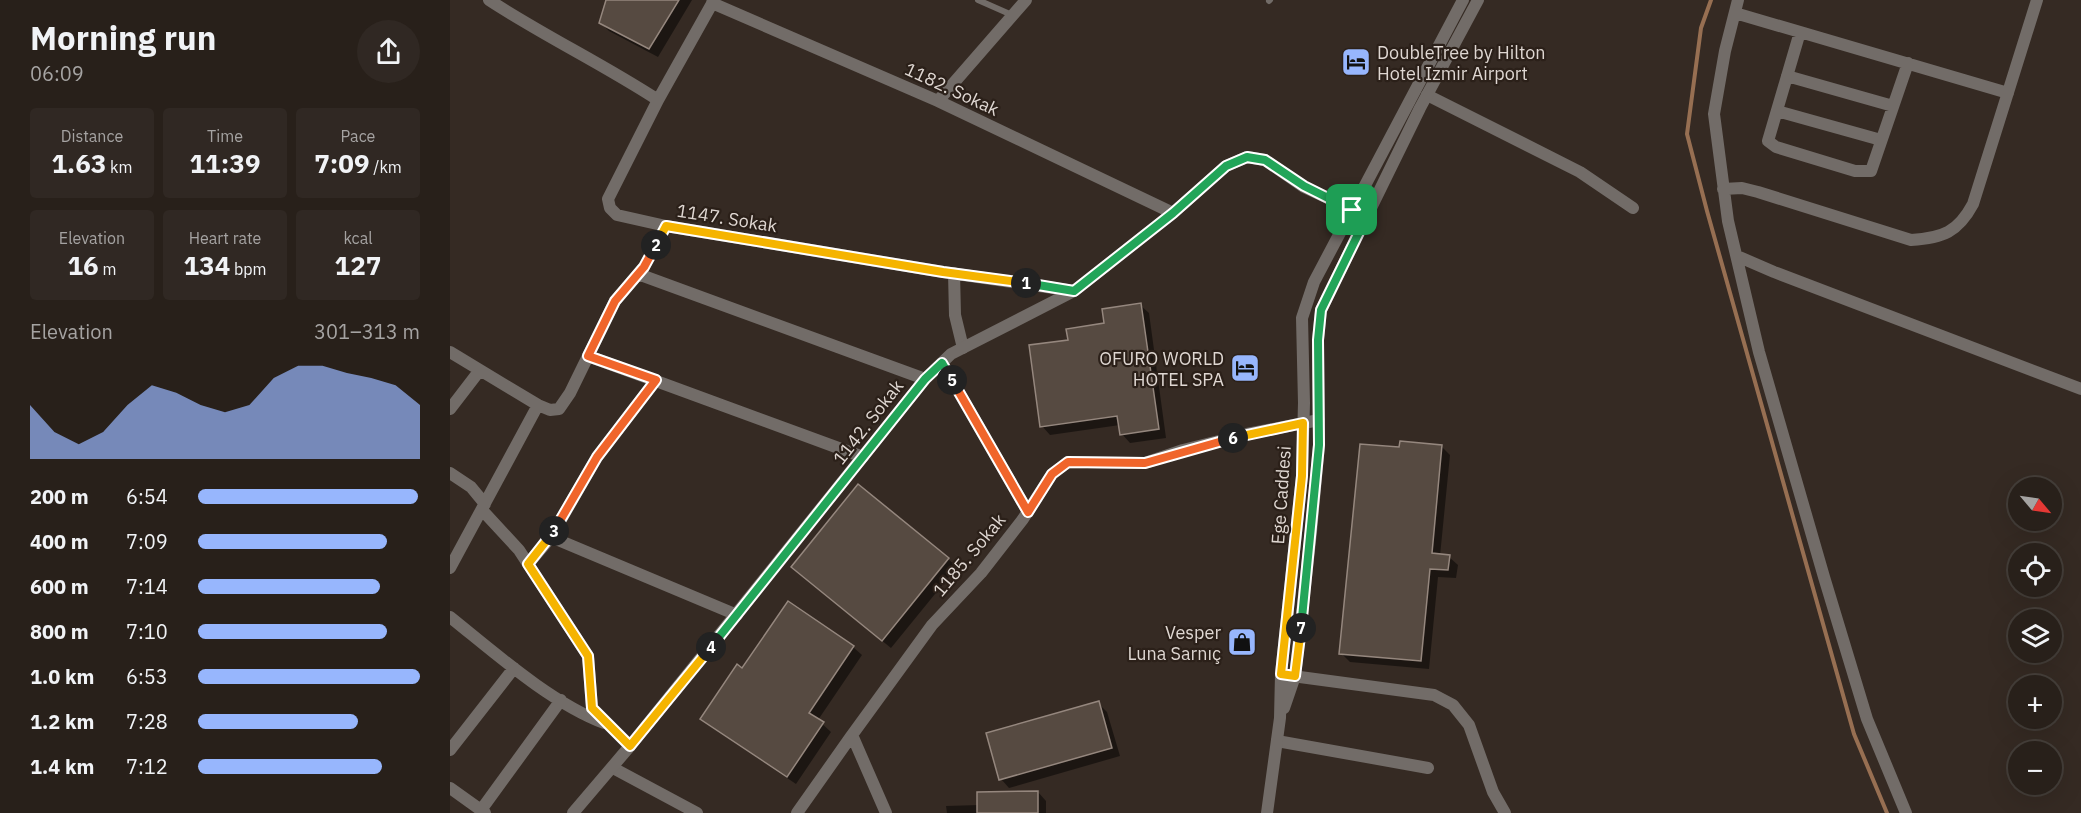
<!DOCTYPE html>
<html lang="en">
<head>
<meta charset="utf-8">
<style>
  :root { --surface:#28201a; --page:#302823; --text:#f1f3f6; --muted:#a5a3a2; --line:#443e39; --accent:#97b6fd }
  body { margin:0; font-family:"IBM Plex Sans",sans-serif; background:var(--page); color:var(--text); height:100vh; display:flex; flex-direction:column; font-size:22px; white-space:nowrap }
  * { box-sizing:border-box; margin:0 }
  p { font-size:20px; color:var(--muted) }
  .icon { flex:none; width:33px; height:33px; fill:none; stroke:currentColor; stroke-width:2; stroke-linecap:round; stroke-linejoin:round }
  .map { position:relative; flex:1; overflow:hidden }
  .drawer { display:flex; flex-direction:column; background:var(--surface); width:450px }
  .drawer>* { flex:none }
  .needle { width:39px; rotate:119deg }
  .fabs { position:absolute; left:1558px; top:477px; display:grid; gap:12px }
  .fabs a { display:grid; place-items:center; width:54px; height:54px; border-radius:50%; background:var(--surface); box-shadow:0 6px 24px #0002,0 0 0 2px var(--line); font-size:30px }
  .pin { position:absolute; display:grid; place-items:center; width:51px; height:51px; color:#fff; margin:-26px; border-radius:12px; box-shadow:0 3px 9px #0006 }
  .km { position:absolute; width:30px; height:30px; margin:-15px; border-radius:50%; background:#222; color:#fff; font-size:16px; line-height:30px; text-align:center }
  .round { display:grid; place-items:center; flex:none; width:63px; height:63px; border-radius:32px; background:var(--page) }
  .head { display:flex; align-items:center; justify-content:space-between; height:102px; padding:0 30px }
  h1 { font-size:33px; font-weight:700; line-height:45px }
  .metrics { display:grid; grid-template-columns:repeat(3,1fr); gap:9px; height:102px; padding:6px 30px }
  .metrics div { display:grid; align-content:center; border-radius:6px; background:var(--page); text-align:center }
  .metrics b { font-size:26px; font-weight:700 }
  .metrics small { font-size:16px; font-weight:400 }
  .metrics p { font-size:16px }
  .chart { height:168px; padding:12px 30px }
  .chart p { display:flex; justify-content:space-between }
  .chart svg { width:100%; height:108px; margin-top:6px; fill:var(--accent); opacity:.7 }
  ul { padding:0 30px; list-style:none; font-size:20px }
  li { display:grid; grid-template-columns:96px 72px 1fr; align-items:center; height:45px }
  li i { height:15px; border-radius:8px; background:var(--accent) }
  main { display:flex; flex:1; min-height:0 }
  .map>svg:first-child { display:block }
</style>
</head>
<body>
<main>
<section class="drawer">
<div class="head"><div><h1>Morning run</h1><p>06:09</p></div><a class="round"><svg class="icon" aria-label="share" viewBox="0 0 24 24"><path d="M12 15V3M7 8l5-5 5 5M5 13v7h14v-7"/></svg></a></div>
<div class="metrics">
<div><p>Distance</p><b>1.63<small> km</small></b></div>
<div><p>Time</p><b>11:39</b></div>
<div><p>Pace</p><b>7:09<small> /km</small></b></div>
</div>
<div class="metrics">
<div><p>Elevation</p><b>16<small> m</small></b></div>
<div><p>Heart rate</p><b>134<small> bpm</small></b></div>
<div><p>kcal</p><b>127</b></div>
</div>
<div class="chart"><p><span>Elevation</span>301–313 m</p>
<svg viewBox="0 0 160 44" preserveAspectRatio="none"><path d="M0 44V22L10 33L20 38L30 33L40 22L50 14L60 17L70 22L80 25L90 22L100 11L110 6L120 6L130 9L140 11L150 14L160 22V44z"/></svg>
</div>
<ul>
<li><b>200 m</b>6:54<i style="width:99%"></i></li>
<li><b>400 m</b>7:09<i style="width:85%"></i></li>
<li><b>600 m</b>7:14<i style="width:82%"></i></li>
<li><b>800 m</b>7:10<i style="width:85%"></i></li>
<li><b>1.0 km</b>6:53<i style="width:100%"></i></li>
<li><b>1.2 km</b>7:28<i style="width:72%"></i></li>
<li><b>1.4 km</b>7:12<i style="width:83%"></i></li>
</ul>
</section>
<div class="map">
<svg width="1631" height="813" viewBox="0 0 1631 813">
  <rect width="100%" height="100%" fill="#352a23"/>
  <path fill="#0007" d="M158,0H242L208,57L159,31L151,23Z
    M690,305L699,313L716,438L680,443L672,434L670,425L600,435L592,426L620,341L656,325Z
    M991,446L1000,455L990,556L999,557L1008,565L1006,578L988,577L979,669L900,662L891,653L951,449Z
    M498,559L507,567L441,648L352,576Z
    M403,647L412,655L368,720L381,732L346,784L261,727L252,718L293,670Z
    M648,703L657,712L670,756L559,788L551,779Z
    M588,792L596,801V813H497L496,806L529,805Z"/>
  <g fill="none" stroke-linecap="round" stroke-linejoin="round">
    <path stroke="#976f52" stroke-width="4" d="M1261,0L1251,28L1237,134L1257,211L1404,734L1437,813"/>
  </g>
  <path fill="#564a41" stroke="#95877e" stroke-width="1.5" d="M156,0H229L199,49L149,23Z
    M691,303L709,429L670,435L667,416L590,427L579,345L618,340L616,329L654,323L652,309Z
    M950,441L992,445L982,553L1000,555L998,570L980,569L971,661L889,654L910,444L949,447Z
    M408,484L499,558L432,641L341,567Z
    M338,601L404,646L359,713L374,722L337,777L250,719L287,664L292,668Z
    M649,701L662,748L549,780L536,733Z
    M588,791V813H527V792Z"/>
  <g fill="none" stroke-linecap="round" stroke-linejoin="round">
    <path stroke="#726c68" stroke-width="6" d="M528,0L562,15
      M819,1L820,0"/>
    <path stroke="#726c68" stroke-width="12" d="M39,0C94,36 153,64 208,100
      M264,0L208,100L158,199L160,208L167,215L216,226L493,272L624,291
      M1288,0L1275,51L1264,114L1278,221L1309,352L1374,577L1417,719L1456,813
      M262,3L488,101L723,213
      M1285,13L1558,93
      M1350,32L1318,141L1326,147L1405,171H1421L1458,63
      M1337,76L1443,106
      M977,95L1130,172L1183,208
      M488,101L576,0
      M1327,111L1431,140
      M1273,189L1292,188L1308,192L1461,240C1493,238 1508,232 1523,204L1587,0
      M1287,256L1324,272L1631,389
      M504,273L505,315L513,348
      M188,274L475,379
      M0,352L88,405L100,410L109,409L120,393L165,301L194,267L216,226
      M138,356L413,457
      M492,363L578,512
      M0,409L30,370
      M0,473L21,487L35,504
      M32,510L69,550L138,656L142,708L180,746
      M101,537L147,457L206,380
      M78,564L101,537L287,615
      M0,568L88,405
      M0,617C45,653 101,703 154,723
      M835,675L984,695L1003,705L1019,725L1043,792L1055,813
      M827,741L978,768
      M0,750L64,668
      M163,768L247,813
      M0,788L35,813
      M31,810L111,700
      M347,813L402,735
      M436,813L402,735L482,625L531,573L573,519L602,474L618,462L695,463L733,450L797,434L869,420"/>
    <path stroke="#726c68" stroke-width="12" d="M834,708L845,676L861,532L869,445L868,340L871,310L970,108L1028,0
      M123,813L180,746L475,379L501,354L624,291L723,213L776,166L797,157L815,160L854,187L917,216
      M817,813L830,718L831,674L852,476L854,403L852,318L864,282L1013,0"/>
  </g>
  <g fill="none" stroke-linecap="round" stroke-linejoin="round">
    <g stroke="#fff" stroke-width="12">
      <path id="split-1" d="M576,283L624,291L723,213L776,166L797,157L815,160L854,186L902,210"/>
    </g>
    <g stroke="#fff" stroke-width="12">
      <path id="split-2" d="M206,245L216,226L493,272L576,283"/>
    </g>
    <g stroke="#fff" stroke-width="12">
      <path id="split-3" d="M104,531L147,457L206,380L138,356L165,301L194,267L206,245"/>
    </g>
    <g stroke="#fff" stroke-width="12">
      <path id="split-4" d="M104,531L78,564L138,656L142,708L180,746L261,647"/>
    </g>
    <g stroke="#fff" stroke-width="12">
      <path id="split-5" d="M261,647L475,379L492,363L502,380"/>
    </g>
    <g stroke="#fff" stroke-width="12">
      <path id="split-6" d="M502,380L578,512L602,474L618,462L695,463L783,438"/>
    </g>
    <g stroke="#fff" stroke-width="12">
      <path id="split-7" d="M783,438L853,423L852,476L831,674L845,676L851,628"/>
    </g>
    <g stroke="#fff" stroke-width="12">
      <path id="split-8" d="M851,628L869,445L868,340L871,310L917,216L902,210"/>
    </g>
    <use href="#split-1" stroke="#22a559" stroke-width="8"/>
    <use href="#split-2" stroke="#f5b400" stroke-width="8"/>
    <use href="#split-3" stroke="#f0652b" stroke-width="8"/>
    <use href="#split-4" stroke="#f5b400" stroke-width="8"/>
    <use href="#split-5" stroke="#22a559" stroke-width="8"/>
    <use href="#split-6" stroke="#f0652b" stroke-width="8"/>
    <use href="#split-7" stroke="#f5b400" stroke-width="8"/>
    <use href="#split-8" stroke="#22a559" stroke-width="8"/>
  </g>
  <defs>
    <g id="hotel-square" transform="scale(1.5)"><rect x="-9" y="-9" width="18" height="18" rx="4" fill="#97b6fd" stroke="#2b2019"/><path d="M-6-4.5h1.5V1H6V5H4.5V3h-9V5H-6ZM-4 0a1.8 1.8 0 1 1 3.6 0ZM.5 0V-2.5h3Q6-2.5 6 0Z" fill="#111"/></g>
    <g id="shop-square" transform="scale(1.5)"><rect x="-9" y="-9" width="18" height="18" rx="4" fill="#97b6fd" stroke="#2b2019"/><path d="M-5-2.5h2.3a2.7 3.5 0 0 1 5.4 0H5L5.5 6h-11ZM-1.5-2.5h3a1.5 2.3 0 0 0-3 0Z" fill="#111"/></g>
  </defs>
  <g fill-rule="evenodd">
    <use href="#hotel-square" x="906" y="62"/>
    <use href="#hotel-square" x="795" y="368"/>
    <use href="#shop-square" x="792" y="642"/>
  </g>
  <g text-anchor="middle" dominant-baseline="central" stroke-width="4.5" stroke-linejoin="round" paint-order="stroke">
    <g font-size="18" fill="#dfd7d2" stroke="#2b2019" text-anchor="end">
      <text x="927" y="52" text-anchor="start">DoubleTree by Hilton<tspan x="927" dy="21">Hotel Izmir Airport</tspan></text>
      <text x="774" y="358">OFURO WORLD<tspan x="774" dy="21">HOTEL SPA</tspan></text>
      <text x="771" y="632">Vesper<tspan x="771" dy="21">Luna Sarnıç</tspan></text>
    </g>
    <g font-size="18" fill="#dfd7d2" stroke="#2b2019">
      <text transform="translate(502 89) rotate(25)">1182. Sokak</text>
      <text transform="translate(277 218) rotate(9)">1147. Sokak</text>
      <text transform="translate(418 422) rotate(-52)">1142. Sokak</text>
      <text transform="translate(831 495) rotate(-86)">Ege Caddesi</text>
      <text transform="translate(519 555) rotate(-50)">1185. Sokak</text>
    </g>
  </g>
</svg>
<div class="fabs">
<a><svg class="needle" viewBox="-14 -14 28 28"><path d="M0-13l5 13h-10z" fill="#e53935"/><path d="M0 13l5-13h-10z" fill="#a5a3a2"/></svg></a>
<a><svg class="icon" aria-label="locate" viewBox="0 0 24 24"><circle cx="12" cy="12" r="6"/><path d="M12 2v4M12 18v4M2 12h4M18 12h4"/></svg></a>
<a><svg class="icon" aria-label="layers" viewBox="0 0 24 24"><path d="M12 4l9 5-9 5-9-5zM3 14l9 5 9-5"/></svg></a>
<a>+</a>
<a>−</a>
</div>
<div class="pin" style="left:902px;top:210px;background:#1e9e55"><svg class="icon" aria-label="arrive" viewBox="0 0 24 24"><path d="M6 21V4h12l-3 4 3 4H6"/></svg></div>
<b class="km" style="left:576px;top:283px">1</b>
<b class="km" style="left:206px;top:245px">2</b>
<b class="km" style="left:104px;top:531px">3</b>
<b class="km" style="left:261px;top:647px">4</b>
<b class="km" style="left:502px;top:380px">5</b>
<b class="km" style="left:783px;top:438px">6</b>
<b class="km" style="left:851px;top:628px">7</b>
</div>
</main>
</body>
</html>
